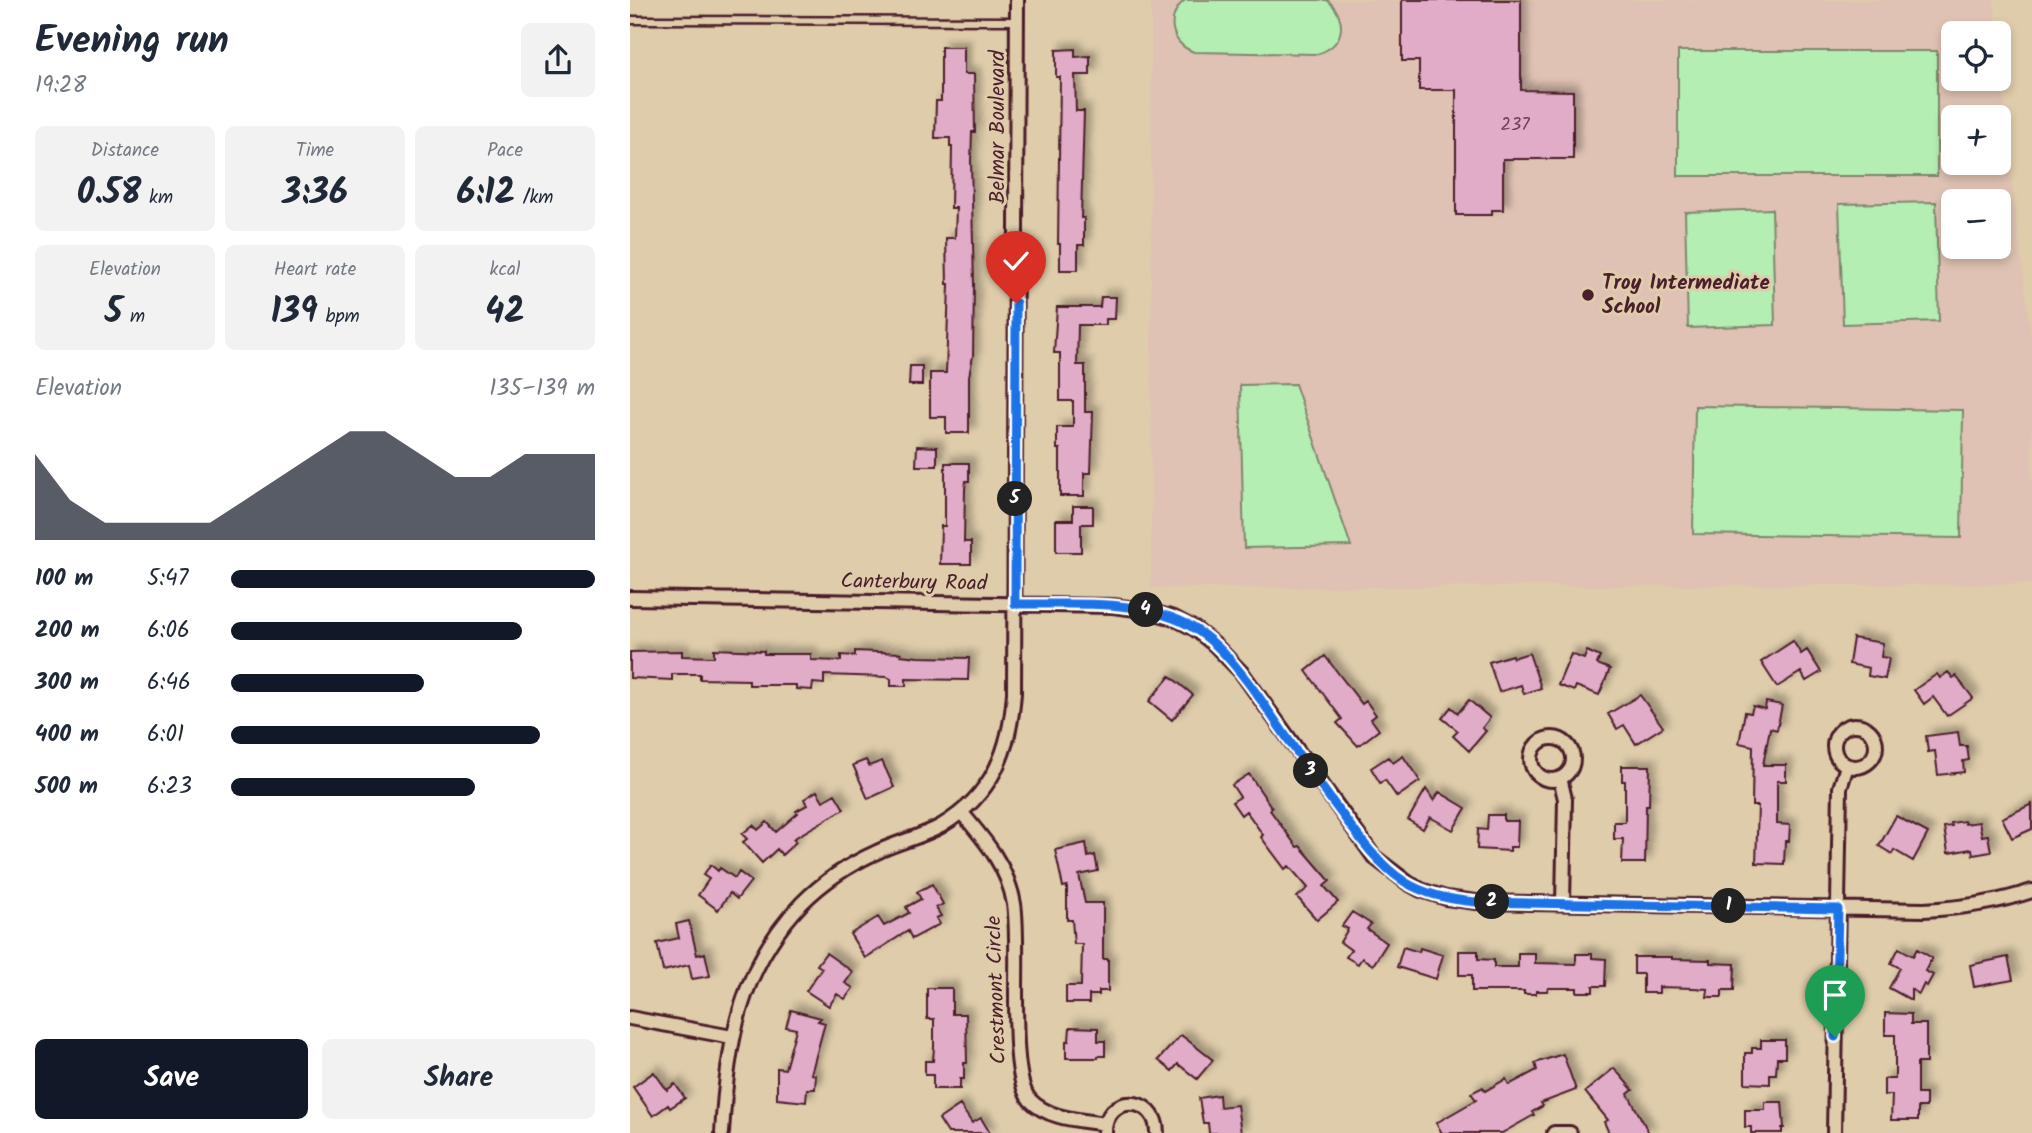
<!DOCTYPE html>
<html lang="en">
<head>
<meta charset="utf-8">
<style>
  :root { --surface:#fff; --page:#f2f2f3; --text:#1f2937; --muted:#747a83; --accent:#111827 }
  body { margin:0; font-family:Kalam,sans-serif; background:var(--page); color:var(--text); height:100vh; display:flex; flex-direction:column; font-size:26px; white-space:nowrap }
  * { box-sizing:border-box; margin:0 }
  p { font-size:23px; color:var(--muted) }
  .icon { flex:none; width:38px; height:38px; fill:none; stroke:currentColor; stroke-width:2; stroke-linecap:round; stroke-linejoin:round }
  .map { position:relative; flex:1; overflow:hidden }
  .sheet { display:flex; flex-direction:column; background:var(--surface); width:630px }
  .sheet>* { flex:none }
  .tools { position:absolute; left:1311px; top:21px; display:grid; gap:14px }
  .tools a { display:grid; place-items:center; width:70px; height:70px; border-radius:10px; background:var(--surface); box-shadow:0 4px 10px #0003; font-size:35px }
  .pin { position:absolute; display:grid; place-items:center; width:60px; height:60px; color:#fff; margin:-72px -30px; border-radius:50% 50% 50% 0; rotate:-45deg; box-shadow:0 0 7px #0007 }
  .pin .icon { rotate:45deg }
  .km { position:absolute; width:35px; height:35px; margin:-18px; border-radius:50%; background:#222; color:#fff; font-size:19px; line-height:35px; text-align:center }
  .round { display:grid; place-items:center; flex:none; width:74px; height:74px; border-radius:10px; background:var(--page) }
  .overview { display:flex; align-items:center; justify-content:space-between; height:119px; padding:0 35px }
  h1 { font-size:38px; font-weight:700; line-height:52px }
  .stats { display:grid; grid-template-columns:repeat(3,1fr); gap:10px; height:119px; padding:7px 35px }
  .stats div { display:grid; align-content:center; border-radius:10px; background:var(--page); text-align:center }
  .stats b { font-size:35px; font-weight:700 }
  .stats small { font-size:19px; font-weight:400 }
  .stats p { font-size:19px }
  .chart { height:196px; padding:14px 35px }
  .chart p { display:flex; justify-content:space-between }
  .chart svg { width:100%; height:126px; margin-top:7px; fill:var(--accent); opacity:.7 }
  .button { display:flex; gap:14px; margin-top:auto; padding:14px 35px }
  .button a { flex:1; height:80px; border-radius:10px; background:var(--accent); color:#fff; font-size:28px; font-weight:700; line-height:80px; text-align:center }
  .button a+a { background:var(--page); color:var(--text) }
  ul { padding:0 35px; list-style:none; font-size:23px }
  li { display:grid; grid-template-columns:112px 84px 1fr; align-items:center; height:52px }
  li i { height:18px; border-radius:9px; background:var(--accent) }
  main { display:flex; flex:1; min-height:0 }
  .map>svg:first-child { display:block }
</style>
</head>
<body>
<main>
<section class="sheet">
<div class="overview"><div><h1>Evening run</h1><p>19:28</p></div><a class="round"><svg class="icon" aria-label="share" viewBox="0 0 24 24"><path d="M12 15V3M7 8l5-5 5 5M5 13v7h14v-7"/></svg></a></div>
<div class="stats">
<div><p>Distance</p><b>0.58<small> km</small></b></div>
<div><p>Time</p><b>3:36</b></div>
<div><p>Pace</p><b>6:12<small> /km</small></b></div>
</div>
<div class="stats">
<div><p>Elevation</p><b>5<small> m</small></b></div>
<div><p>Heart rate</p><b>139<small> bpm</small></b></div>
<div><p>kcal</p><b>42</b></div>
</div>
<div class="chart"><p><span>Elevation</span>135–139 m</p>
<svg viewBox="0 0 160 44" preserveAspectRatio="none"><path d="M0 44V14L10 30L20 38L30 38L40 38L50 38L60 30L70 22L80 14L90 6L100 6L110 14L120 22L130 22L140 14L150 14L160 14V44z"/></svg>
</div>
<ul>
<li><b>100 m</b>5:47<i style="width:100%"></i></li>
<li><b>200 m</b>6:06<i style="width:80%"></i></li>
<li><b>300 m</b>6:46<i style="width:53%"></i></li>
<li><b>400 m</b>6:01<i style="width:85%"></i></li>
<li><b>500 m</b>6:23<i style="width:67%"></i></li>
</ul>
<div class="button"><a>Save</a><a>Share</a></div>
</section>
<div class="map">
<svg width="1402" height="1133" viewBox="0 0 1402 1133">
  <defs>
    <filter id="shadow"><feDropShadow dx="6" dy="-6" stdDeviation="3.5" flood-color="#0004"/></filter>
  </defs>
  <rect width="100%" height="100%" fill="#deccaa"/>
  <filter id="ink" filterUnits="userSpaceOnUse"><feTurbulence type="fractalNoise" baseFrequency=".0143" numOctaves="2"/><feDisplacementMap in="SourceGraphic" scale="14" xChannelSelector="R" yChannelSelector="G"/><feConvolveMatrix kernelMatrix="1 2 1 2 8 2 1 2 1" color-interpolation-filters="sRGB"/></filter>
  <g filter="url(#ink)">
    <path fill="#dfc2b3" fill-rule="evenodd" d="M521,0H1364L1367,33H1323V79H1368L1369,48L1383,193L1402,344V584L521,588ZM1323,117H1368V163H1323ZM1323,201H1368V247H1323Z"/>
    <path fill="#b5eeb2" stroke="#80866e" stroke-width="2" d="M555,0H697C719,18 715,47 686,54L564,52C540,44 535,16 555,0Z
      M1048,51H1307V176H1048Z
      M1306,202L1309,321L1213,324L1209,204Z
      M1142,209L1145,325L1058,328L1055,212Z
      M665,384L721,546L614,548L610,385Z
      M1065,406L1333,410L1331,538L1063,534Z"/>
    <path fill="#e0acc7" stroke="#4a1f2b" stroke-width="2" filter="url(#shadow)" d="M772,0H891V90L943,91V159H873V210H862V215H826V90H789V61H772Z
      M311,47H334V74H344L345,132H342L341,161L344,284L343,356L339,376V433H316V417H300V373H316L319,284H317L316,238H325L326,208H321L322,147H320V138H305L306,101H311Z
      M445,49V57L460,56V75H445L446,111H454L451,218H454V245H448V270H430V244H428L430,77H426V50Z
      M471,297H486L485,319H476V325H448L447,365H455V412H463L461,473H454V496H430V449H427V427H443V401H430V353H424L427,307H470Z
      M280,366H292V385H279Z
      M287,446L307,447V466H286Z
      M315,463H339V481H336L335,489L334,542H341V564H310L311,526H315Z
      M443,506H463V524H451V552H426V520H443Z
      M1223,638L1253,643L1251,657L1259,658L1255,679L1238,676L1239,668L1219,664Z
      M1163,641L1171,654L1177,650L1191,672L1176,681L1171,672L1147,687L1131,662Z
      M84,649L134,651V654H181V660L211,661V655L225,656V651L271,653V655L288,657L339,658L338,680L276,679V686H261V679L257,677L194,675V684L183,683L182,690L166,689V685H119V680L70,679V674H42V680L0,678V652L52,651V656L84,657Z
      M957,651L970,657L967,664L980,669L969,695L946,686L944,691L928,685L941,654L954,659Z
      M899,653L911,688L894,694L891,685L869,692L859,662L882,655L883,658Z
      M695,656L732,704L736,701L746,715L741,719L749,730L728,746L707,723L712,719L676,671Z
      M1318,672L1323,678L1326,676L1343,698L1317,716L1303,697L1294,704L1284,690L1307,674L1310,678Z
      M540,676L563,695L542,720L519,701Z
      M1010,695L1033,727L1006,744L994,725L987,729L978,714Z
      M839,700L860,718L852,728L856,731L839,751L823,736L828,731L812,718L821,707L828,713Z
      M1136,702L1152,705L1147,730L1140,728L1133,765H1156V781H1147V824L1160,825L1159,841H1155L1154,864L1126,863L1128,806H1122L1123,746L1109,743L1115,712L1121,713L1123,706L1135,709Z
      M1328,732L1330,746H1337L1339,760L1333,761L1334,772L1308,775L1305,751L1298,752L1296,736Z
      M773,756L790,781L767,797L755,780L750,783L741,768L758,757L763,763Z
      M236,760L239,766L252,761L264,787L238,799L223,765Z
      M992,766H1020L1019,805H1016L1015,863H992L993,839H984V822H995V781H992Z
      M619,774L642,808L640,810L667,847L670,846L700,881L694,886L708,902L687,920L667,897L678,888L659,866L655,869L631,837L633,835L616,811L611,815L602,802L610,797L602,785Z
      M796,789L804,801L809,792L836,808L823,830L800,817L793,829L778,820Z
      M187,791L193,801L205,794L214,809L163,839L166,842L152,855L147,849L132,863L113,842L117,839L112,834L123,825L128,830L137,822L146,832L168,813L166,811L177,805L174,799Z
      M1402,804V829L1382,838L1372,818Z
      M858,815H874V821H888L887,847H880V851L847,849L848,829L857,830Z
      M1266,816L1298,833L1283,861L1264,850L1262,854L1249,846Z
      M1334,821L1335,824L1349,822L1352,836L1358,835L1361,852L1343,855L1342,849L1318,853L1314,827L1322,826L1321,823Z
      M456,843L458,857L465,855L468,871L449,875L455,903H473V959H478V991H469V995H459V1003H436V986H451L452,944H444L442,920H437V886L433,887L425,850Z
      M81,865L88,871L90,868L105,878L109,872L121,881L107,899L100,893L88,910L68,895L79,879L73,875Z
      M302,884L313,904L306,908L311,916L306,918L310,924L282,939L278,931L235,958L220,934L248,917L254,926L279,913L276,907L291,899L287,892Z
      M722,912L741,924L737,929L757,943L743,965L732,958L728,964L716,957L721,950L710,942L718,929L712,926Z
      M59,921L67,955L75,953L80,976L62,979L59,965L33,971L27,943L49,938L46,924Z
      M773,947L789,952L790,948L813,955L806,979L767,967Z
      M1269,948L1283,956L1287,949L1302,958L1295,971L1303,975L1297,986L1294,984L1289,994L1281,989V1000L1259,988L1270,968L1261,963Z
      M829,951H848V959L864,960V967H888V953H905V963L946,964V954H962V958L976,959L975,986H963V992H947V988H918L917,991H906V994H894V991H842V975H829Z
      M196,953L223,972L215,983L223,988L215,999L207,994L199,1006L176,991L192,968L187,965Z
      M1004,957H1042V959L1080,960V963L1105,964L1104,990H1092V997H1077L1078,989L1063,988L1029,987V993H1013V974H1004Z
      M1378,957L1383,980L1344,987L1340,965Z
      M297,988H322V1014H336L337,1063H334V1079H330V1089H303V1075H295V1061H303L304,1047V1019H297Z
      M161,1010L191,1018L188,1021L195,1023L181,1074L186,1075L185,1089H177L176,1102L147,1099V1068L155,1069L166,1029L156,1027Z
      M1255,1013L1281,1014V1024H1296V1063H1287V1094H1296V1107H1288V1120H1261L1262,1095H1254V1079H1265V1035H1255Z
      M440,1027L468,1028V1041H475V1056H468V1058H436V1041H439Z
      M551,1035L583,1060L567,1079L548,1064L542,1071L528,1060Z
      M1131,1040H1155V1058H1147L1146,1074H1140V1084L1115,1083V1053H1122V1048H1131Z
      M933,1054L946,1090L911,1103L913,1106L902,1112L904,1115L872,1133H812L806,1123L846,1100L841,1093L853,1087L855,1091L876,1079L879,1085L907,1070L905,1063Z
      M984,1068L1003,1090L998,1094L1019,1133H979L974,1122L978,1120L955,1092Z
      M24,1072L37,1090L45,1084L55,1098L40,1108L38,1105L23,1116L3,1087Z
      M589,1095L590,1107L607,1105L611,1133H579L578,1123H573L569,1098Z
      M1135,1102H1152L1154,1128H1152V1133H1121V1127H1115V1110H1135Z
      M330,1105L342,1123L351,1118L360,1133H318L309,1119Z"/>
    <g fill="none" stroke-linecap="round" stroke-linejoin="round">
      <g stroke="#4a1f2b" stroke-width="11">
        <path id="service" d="M0,20L387,21"/>
      </g>
      <g stroke="#4a1f2b" stroke-width="18">
        <path id="minor" d="M0,598L483,606L514,610L544,618L565,629L585,645L612,673L744,857L778,883L791,890L816,898L846,902L1294,910C1332,908 1366,903 1402,891
          M1204 746a21 21 0 1 1 42 0a21 21 0 1 1-42 0Z
          M901 759a21 21 0 1 1 42 0a21 21 0 1 1-42 0Z
          M930,778L935,799L933,903
          M331,812C355,840 378,867 384,904C391,946 377,1074 400,1100C418,1119 450,1120 475,1124
          M0,1018L102,1037
          M92,1133C97,1045 109,969 172,903C193,882 220,864 247,852C268,842 291,837 311,826C363,795 380,750 384,693L387,0
          M475,1133C474,1094 527,1094 527,1133
          M924,1133H940
          M1204,1133L1210,788L1217,766"/>
      </g>
      <use href="#service" stroke="#deccaa" stroke-width="6"/>
      <use href="#minor" stroke="#deccaa" stroke-width="12"/>
    </g>
  </g>
  <g fill="none" stroke-linecap="round" stroke-linejoin="round" filter="url(#ink)">
    <g stroke="#fff" stroke-width="14">
      <path id="route" d="M386,303L385,604C436,605 494,599 543,618C582,632 608,668 631,700C657,738 683,776 711,813C730,839 748,864 775,882C796,895 822,900 846,902L1208,909L1205,1037"/>
    </g>
    <use href="#route" stroke="#1a73e8" stroke-width="9"/>
  </g>
  <circle fill="#4a1f2b" stroke="#deccaa" stroke-width="2.5" cx="958" cy="295" r="7"/>
  <g text-anchor="middle" dominant-baseline="central" stroke-width="6" stroke-linejoin="round" paint-order="stroke">
    <g font-size="18" fill="#704252">
      <text x="885" y="125">237</text>
    </g>
    <g font-size="21" fill="#4a1f2b" stroke="#deccaa">
      <text transform="translate(368 127) rotate(-90)">Belmar Boulevard</text>
      <text transform="translate(284 583) rotate(1)">Canterbury Road</text>
      <text transform="translate(367 990) rotate(-92)">Crestmont Circle</text>
    </g>
    <g font-size="21" font-weight="bold" fill="#4a1f2b" stroke="#deccaa" text-anchor="start">
      <text x="972" y="283">Troy Intermediate<tspan x="972" dy="24">School</tspan></text>
    </g>
  </g>
</svg>
<div class="tools">
<a><svg class="icon" aria-label="locate" viewBox="0 0 24 24"><circle cx="12" cy="12" r="6"/><path d="M12 2v4M12 18v4M2 12h4M18 12h4"/></svg></a>
<a>+</a>
<a>−</a>
</div>
<div class="pin" style="left:1205px;top:1037px;background:#1e9e55"><svg class="icon" aria-label="arrive" viewBox="0 0 24 24"><path d="M6 21V4h12l-3 4 3 4H6"/></svg></div>
<div class="pin" style="left:386px;top:303px;background:#d93025"><svg class="icon" aria-label="check" viewBox="0 0 24 24"><path d="M5 12l5 5 9-10"/></svg></div>
<b class="km" style="left:1099px;top:906px">1</b>
<b class="km" style="left:862px;top:902px">2</b>
<b class="km" style="left:681px;top:771px">3</b>
<b class="km" style="left:516px;top:610px">4</b>
<b class="km" style="left:385px;top:499px">5</b>
</div>
</main>
</body>
</html>
